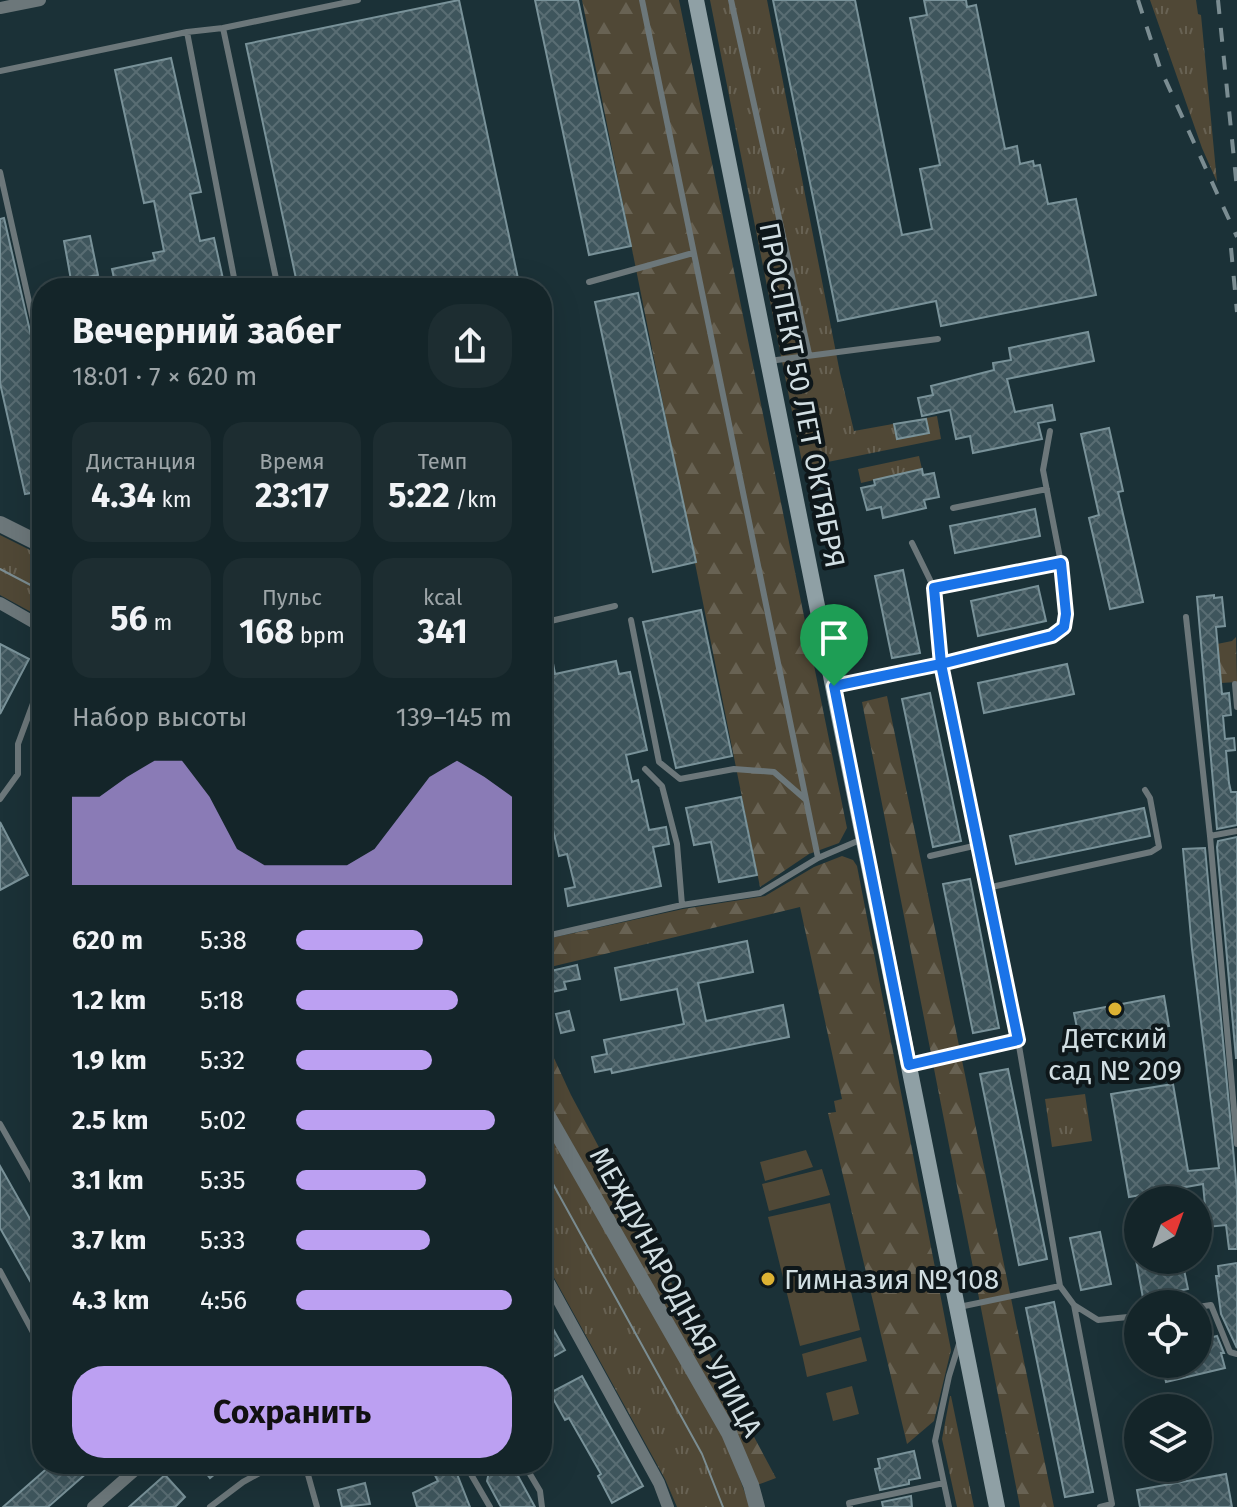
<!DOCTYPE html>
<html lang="ru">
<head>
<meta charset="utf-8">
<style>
  :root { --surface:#142529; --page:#1d2d31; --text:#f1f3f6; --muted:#9da5a8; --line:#334246; --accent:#bca0f2 }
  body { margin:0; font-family:"Fira Sans",sans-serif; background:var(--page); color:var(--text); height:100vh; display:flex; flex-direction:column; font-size:30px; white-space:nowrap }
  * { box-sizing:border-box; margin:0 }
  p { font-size:26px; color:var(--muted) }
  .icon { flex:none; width:44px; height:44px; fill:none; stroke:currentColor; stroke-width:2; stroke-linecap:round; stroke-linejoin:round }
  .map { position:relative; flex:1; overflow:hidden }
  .details { position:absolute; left:32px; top:278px; width:520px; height:1196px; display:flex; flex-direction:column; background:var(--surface); border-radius:32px; box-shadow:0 8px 32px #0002,0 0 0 2px var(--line) }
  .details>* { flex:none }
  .needle { width:52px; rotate:41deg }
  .controls { position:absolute; left:1124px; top:1186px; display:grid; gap:16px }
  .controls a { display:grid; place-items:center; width:88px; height:88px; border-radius:50%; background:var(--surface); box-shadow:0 8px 32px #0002,0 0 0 2px var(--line); font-size:40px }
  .pin { position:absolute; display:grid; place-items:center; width:68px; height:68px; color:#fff; margin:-82px -34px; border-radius:50% 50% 50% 0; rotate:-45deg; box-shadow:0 0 8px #0007 }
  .pin .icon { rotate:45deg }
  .round { display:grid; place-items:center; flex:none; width:84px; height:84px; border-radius:32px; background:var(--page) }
  .headline { display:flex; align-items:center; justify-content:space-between; height:136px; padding:0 40px }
  h1 { font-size:36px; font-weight:700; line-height:60px }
  .metrics { display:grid; grid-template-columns:repeat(3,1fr); gap:12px; height:136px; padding:8px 40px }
  .metrics div { display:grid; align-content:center; border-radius:20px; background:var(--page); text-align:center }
  .metrics b { font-size:34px; font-weight:700 }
  .metrics small { font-size:22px; font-weight:400 }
  .metrics p { font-size:22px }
  .chart { height:224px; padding:16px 40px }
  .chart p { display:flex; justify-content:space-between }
  .chart svg { width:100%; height:144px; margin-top:8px; fill:var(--accent); opacity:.7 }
  .cta { display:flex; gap:16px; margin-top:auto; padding:16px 40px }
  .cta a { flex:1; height:92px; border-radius:32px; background:var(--accent); color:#111; font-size:32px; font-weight:700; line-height:92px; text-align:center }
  ul { padding:0 40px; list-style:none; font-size:26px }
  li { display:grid; grid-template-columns:128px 96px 1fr; align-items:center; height:60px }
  li i { height:20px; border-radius:10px; background:var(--accent) }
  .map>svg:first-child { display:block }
</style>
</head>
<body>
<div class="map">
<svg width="1237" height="1507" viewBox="0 0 1237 1507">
  <defs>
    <pattern id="grass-tufts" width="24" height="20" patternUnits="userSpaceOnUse" patternTransform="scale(2)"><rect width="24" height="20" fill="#504836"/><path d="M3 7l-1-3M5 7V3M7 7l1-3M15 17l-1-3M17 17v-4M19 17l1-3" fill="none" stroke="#686253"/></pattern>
    <pattern id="forest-firs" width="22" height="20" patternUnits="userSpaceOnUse" patternTransform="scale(2)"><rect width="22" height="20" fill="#504836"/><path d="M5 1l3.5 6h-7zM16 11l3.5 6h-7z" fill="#686253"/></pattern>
    <pattern id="building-cross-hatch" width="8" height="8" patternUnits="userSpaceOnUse" patternTransform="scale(2)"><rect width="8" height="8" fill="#3e555c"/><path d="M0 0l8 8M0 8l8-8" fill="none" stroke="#596d73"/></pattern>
  </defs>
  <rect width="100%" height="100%" fill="#1b3137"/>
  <path fill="url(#grass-tufts)" d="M710,0H767L840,373L854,431L937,416L941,439L803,467Z
    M1150,0H1196L1198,14L1201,15L1217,182L1202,148Z
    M919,456L922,469L861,483L858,469Z
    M0,535L42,556V618L0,595Z
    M1085,1094L1092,1141L1052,1147L1045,1099Z
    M542,1116L724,1435L750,1507H677L665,1479L542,1256Z
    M950,1396H951L974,1507H957L942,1439Z"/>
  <path fill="url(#forest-firs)" d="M582,0H679L847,828L839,843L809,854L760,887Z
    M1236,637L1237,682L1221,683L1217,644L1232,641Z
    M887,696L1054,1507H1020L862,702Z
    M842,856L853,860L857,866L951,1350L934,1421L907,1444L828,1113L836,1112L834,1101L842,1099L800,907L542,969V940L683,909L765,896L814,867Z
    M542,1032L571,1095L776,1478L757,1485L735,1431L542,1094Z"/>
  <path fill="#504836" d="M806,1150L813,1167L765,1181L760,1162Z
    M822,1169L830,1195L769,1211L762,1184Z
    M830,1203L860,1330L800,1346L768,1217Z
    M861,1337L867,1361L807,1377L802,1354Z
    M852,1386L859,1414L833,1421L826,1393Z"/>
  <path fill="url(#building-cross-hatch)" stroke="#799299" stroke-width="2" d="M459,0L520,288H298L246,44Z
    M535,0H578L631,246L589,255Z
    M773,0H855L902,235L932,229L920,169L940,165L910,18L927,15L924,0H966L967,7L976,5L1005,149L1017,146L1020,164L1033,161L1034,166L1040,165L1048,204L1076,199L1096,295L941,326L936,301L838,321Z
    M171,58L201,192L190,194L200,241L214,238L225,288H116L112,269L155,260L153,253L164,251L154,201L144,203L115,70Z
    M4,218L42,383V519L37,520L31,493L25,494L0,383V219Z
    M90,236L98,275L71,280L64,241Z
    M638,293L696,562L653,572L595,302Z
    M1088,332L1094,361L1007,379L1015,412L1052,405L1055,420L1038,423L1042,439L973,453L970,436L956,439L950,410L922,416L918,398L933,395L931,386L994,370L993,363L1011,360L1009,348Z
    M926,419L929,433L897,439L894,424Z
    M1109,428L1123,491L1118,492L1143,602L1110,609L1089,518L1099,515L1081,434Z
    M922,469L923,475L934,473L939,497L924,500L926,508L883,518L881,507L867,510L861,488L875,485L874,480Z
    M1035,509L1040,536L955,553L950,526Z
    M903,570L920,653L892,658L875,576Z
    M1038,586L1046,621L978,636L971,601Z
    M1214,595V598L1222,597L1225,626L1216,627L1222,694L1229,693L1231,715L1223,716L1225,739L1234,738L1235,750L1226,751L1229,783L1231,792H1237V825L1217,829L1197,597Z
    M701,610L732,756L676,768L643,622Z
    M0,644L29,659L0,714Z
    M552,658L555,674L616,661L619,674L630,672L647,750L626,755L632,782L638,780L649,830L666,827L669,844L653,847L661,886L568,906L565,889L575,887L567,854L559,856L552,825L542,829V814L550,812L542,793V660Z
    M1067,664L1074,694L984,713L978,683Z
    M930,693L961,841L933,847L902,699Z
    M741,797L757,875L719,882L711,842L694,845L686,808Z
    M1144,808L1150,836L1016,864L1010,836Z
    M0,822L28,875L0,890Z
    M1237,837V1058H1236L1217,847L1218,841Z
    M1205,848L1237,1191V1249H1229L1226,1225L1207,1227L1203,1184L1129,1197L1111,1094L1173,1084L1188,1171L1219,1168L1192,949L1183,849Z
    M970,879L999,1028L973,1033L943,884Z
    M747,941L753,972L698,983L706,1021L783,1005L789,1037L612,1073L611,1069L595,1072L592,1057L607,1054L604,1040L684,1024L677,989L621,1000L615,968Z
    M577,965L580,979L564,982L566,989L547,993L542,973Z
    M1164,996L1169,1026L1080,1043L1074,1013Z
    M569,1011L574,1030L561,1033L556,1014Z
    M1008,1069L1047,1259L1019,1265L980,1074Z
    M0,1166L42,1240V1302L0,1228Z
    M1100,1232L1111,1284L1081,1290L1070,1238Z
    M1136,1260H1182L1188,1289L1143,1298Z
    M1237,1263V1348L1221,1314L1216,1276H1219L1218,1266Z
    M1054,1302L1093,1492L1065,1497L1026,1308Z
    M542,1309L565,1350L542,1363Z
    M1217,1336L1224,1353H1221L1225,1368L1166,1382L1162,1364H1198V1341Z
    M582,1376L643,1486L612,1503L598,1476L601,1474L569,1418L565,1420L550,1393Z
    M914,1451L920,1478L909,1480V1484L880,1490L875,1469L880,1468L878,1459Z
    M52,1464H97L48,1507H3Z
    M199,1464H227L210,1478Z
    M429,1464H443L448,1473L455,1469L470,1507H417L413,1493L438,1481Z
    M485,1464H518L522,1473L518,1476L535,1507H501L487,1481L489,1472Z
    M1226,1474L1232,1507H1140L1137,1490Z
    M165,1475L185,1497L175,1507H129Z
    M365,1483L370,1504L342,1507L338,1490Z
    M911,1496L912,1507H883L882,1502Z"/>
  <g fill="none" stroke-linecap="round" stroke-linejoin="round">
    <path stroke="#6c777a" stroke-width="6" d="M642,0L818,858
      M731,0L809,354
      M187,32L236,288
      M0,71L187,32L223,28
      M0,172L42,360
      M589,282L693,253
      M278,288L223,28L358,0
      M769,361L938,339
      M953,508L1047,489
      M912,543L934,588L941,664L1018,1040
      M934,588L1061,563
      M1186,617L1210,836L1237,1144
      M631,620L659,762L680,779L734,769L774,772L805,799
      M542,623L615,606
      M1235,684L1237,707
      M834,686L941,664L1052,636L1064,627L1066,614L1061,563L1043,470L1050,431
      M645,769L662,786L677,844L682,905
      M0,799L18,774V744L42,679
      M1210,836L1237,831
      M930,856L978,845
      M987,888L1151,852L1159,847L1150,798L1145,790
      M542,937L682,905L760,893L818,858L860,840
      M910,1065L1018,1040L1060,1286
      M0,1124L42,1198
      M0,1271L42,1349
      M1074,1305L1112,1504L1100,1507
      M959,1307L1060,1286L1074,1305L1098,1320L1138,1316
      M1198,1307L1211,1305L1230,1352L1237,1354
      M305,1464L317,1507
      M465,1464L490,1507
      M524,1464L540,1491L542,1507
      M210,1507L243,1482L276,1464
      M850,1507L849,1503L944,1483
      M949,1507L935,1441L949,1376L959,1344"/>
    <path stroke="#6c777a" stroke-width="12" d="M0,8L40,0
      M0,603L42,627
      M542,1270L659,1483L668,1507
      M93,1507L142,1464"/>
    <path stroke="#6c777a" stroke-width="16" d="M0,524L42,545
      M542,1106L729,1433L751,1485L757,1507"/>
    <path stroke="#8fa0a5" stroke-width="16" d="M696,0L997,1507"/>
    <path stroke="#7b8d92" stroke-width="2" d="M0,569L42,591
      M542,1164L702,1454L723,1507"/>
    <path stroke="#7b8d92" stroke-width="4" stroke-dasharray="14 14" stroke-linecap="butt" d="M1138,0L1160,68L1237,237
      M1218,0L1237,189
      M1231,248L1237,312"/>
  </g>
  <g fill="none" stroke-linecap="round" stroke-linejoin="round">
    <g stroke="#fff" stroke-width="16">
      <path id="route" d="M834,686L909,1065L1018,1040L941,664L1052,636L1064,627L1066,614L1061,563L934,588L941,664L834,686"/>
    </g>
    <use href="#route" stroke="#1a73e8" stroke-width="10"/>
  </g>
  <g fill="#ddb233" stroke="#0e171a" stroke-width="3">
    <circle cx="1115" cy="1009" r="8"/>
    <circle cx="768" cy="1279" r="8"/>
  </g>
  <g text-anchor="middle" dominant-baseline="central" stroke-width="8" stroke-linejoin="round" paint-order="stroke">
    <g font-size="28" fill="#d1dee2" stroke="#0e171a">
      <text transform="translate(802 395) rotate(79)">ПРОСПЕКТ 50 ЛЕТ ОКТЯБРЯ</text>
      <text transform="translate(676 1292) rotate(61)">МЕЖДУНАРОДНАЯ УЛИЦА</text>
    </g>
    <g font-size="28" fill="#d1dee2" stroke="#0e171a">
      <text x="1115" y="1038">Детский<tspan x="1115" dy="32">сад № 209</tspan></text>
      <text x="784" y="1279" text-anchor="start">Гимназия № 108</text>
    </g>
  </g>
</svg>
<div class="controls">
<a><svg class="needle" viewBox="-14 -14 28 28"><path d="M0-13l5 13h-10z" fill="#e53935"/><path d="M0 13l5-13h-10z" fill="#9da5a8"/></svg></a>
<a><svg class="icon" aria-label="locate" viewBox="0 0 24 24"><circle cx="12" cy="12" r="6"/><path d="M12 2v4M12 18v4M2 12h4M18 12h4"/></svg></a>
<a><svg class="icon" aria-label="layers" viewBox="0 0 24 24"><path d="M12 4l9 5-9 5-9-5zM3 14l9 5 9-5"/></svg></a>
</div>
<div class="pin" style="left:834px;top:686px;background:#1e9e55"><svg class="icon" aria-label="arrive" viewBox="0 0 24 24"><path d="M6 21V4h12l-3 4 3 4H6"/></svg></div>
<section class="details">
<div class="headline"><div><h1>Вечерний забег</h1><p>18:01 · 7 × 620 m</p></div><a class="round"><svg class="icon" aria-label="share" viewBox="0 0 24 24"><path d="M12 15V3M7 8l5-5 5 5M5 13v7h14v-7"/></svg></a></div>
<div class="metrics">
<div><p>Дистанция</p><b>4.34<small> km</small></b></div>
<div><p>Время</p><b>23:17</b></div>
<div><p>Темп</p><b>5:22<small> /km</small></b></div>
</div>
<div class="metrics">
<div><b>56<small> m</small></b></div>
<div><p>Пульс</p><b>168<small> bpm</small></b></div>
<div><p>kcal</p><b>341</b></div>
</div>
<div class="chart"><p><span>Набор высоты</span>139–145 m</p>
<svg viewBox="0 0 160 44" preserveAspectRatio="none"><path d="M0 44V17L10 17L20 11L30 6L40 6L50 17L60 33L70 38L80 38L90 38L100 38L110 33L120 22L130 11L140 6L150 11L160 17V44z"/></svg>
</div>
<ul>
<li><b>620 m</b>5:38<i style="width:59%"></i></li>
<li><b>1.2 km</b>5:18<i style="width:75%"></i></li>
<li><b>1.9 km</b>5:32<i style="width:63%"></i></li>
<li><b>2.5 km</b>5:02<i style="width:92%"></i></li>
<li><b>3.1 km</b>5:35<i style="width:60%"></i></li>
<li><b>3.7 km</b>5:33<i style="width:62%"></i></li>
<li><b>4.3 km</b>4:56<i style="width:100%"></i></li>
</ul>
<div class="cta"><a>Сохранить</a></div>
</section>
</div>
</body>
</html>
